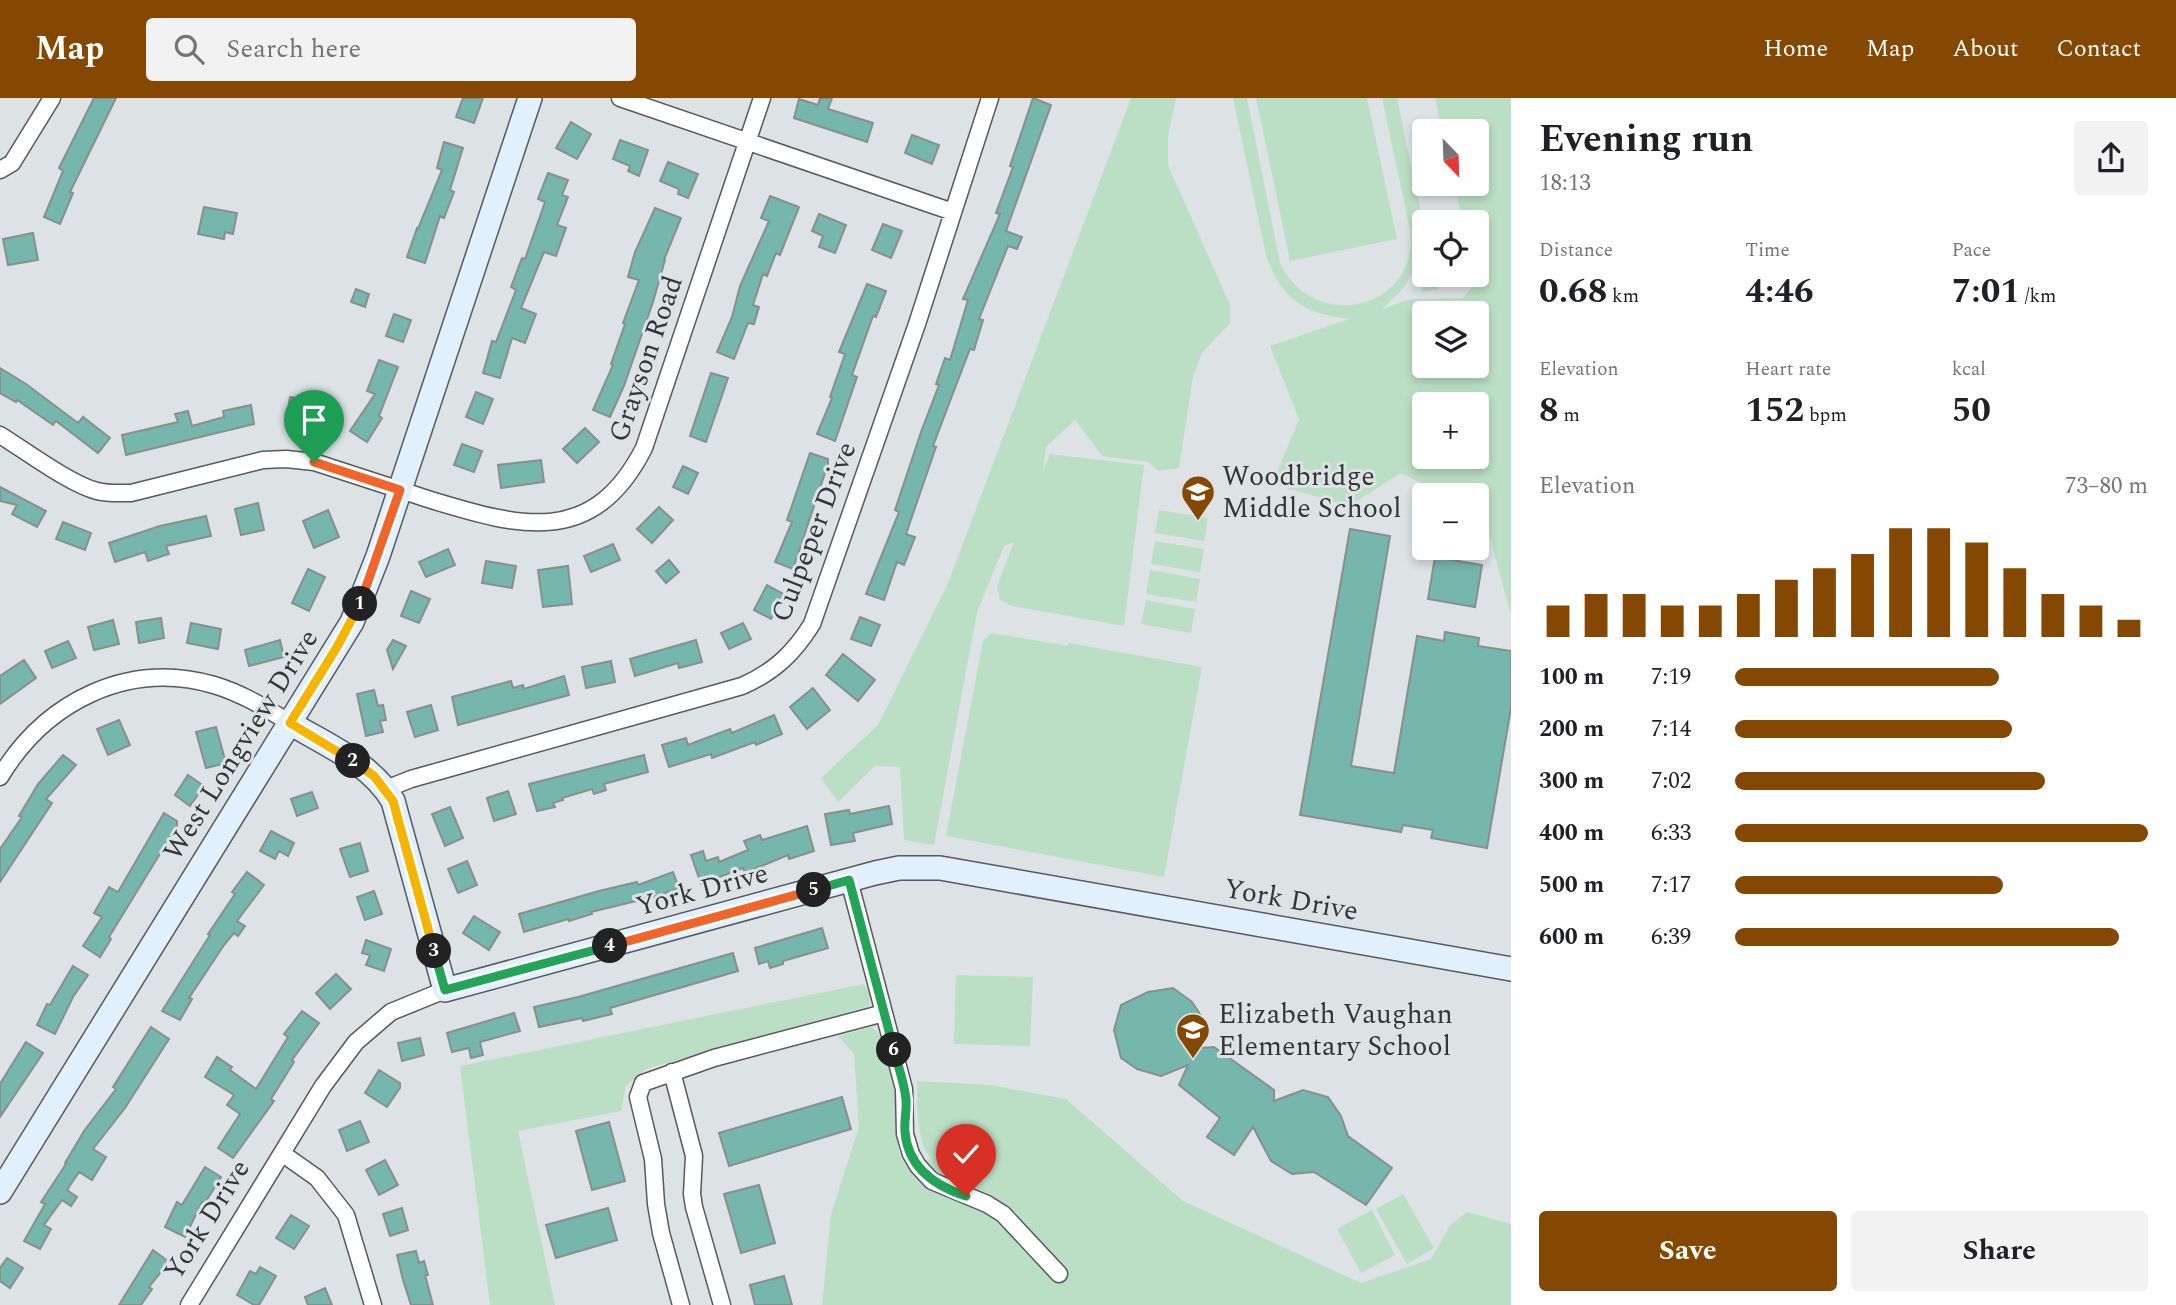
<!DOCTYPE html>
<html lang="en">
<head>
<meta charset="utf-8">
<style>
  :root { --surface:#fff; --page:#f2f2f2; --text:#202124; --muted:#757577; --accent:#844803 }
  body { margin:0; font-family:Spectral,serif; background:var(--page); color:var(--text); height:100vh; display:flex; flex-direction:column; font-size:26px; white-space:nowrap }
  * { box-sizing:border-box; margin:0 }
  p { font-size:23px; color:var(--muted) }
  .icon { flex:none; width:38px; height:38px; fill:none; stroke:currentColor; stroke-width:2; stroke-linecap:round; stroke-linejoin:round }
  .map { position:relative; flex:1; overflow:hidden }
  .details { display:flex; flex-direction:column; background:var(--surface); width:665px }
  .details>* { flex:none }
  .needle { width:46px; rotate:157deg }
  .fabs { position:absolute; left:1412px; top:21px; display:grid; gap:14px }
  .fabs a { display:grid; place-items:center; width:77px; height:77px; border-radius:7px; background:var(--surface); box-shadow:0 4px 10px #0003; font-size:35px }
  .pin { position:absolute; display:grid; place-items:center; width:60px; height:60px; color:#fff; margin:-72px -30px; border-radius:50% 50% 50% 0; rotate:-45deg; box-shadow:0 0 7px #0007 }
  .pin .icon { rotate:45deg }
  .km { position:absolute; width:35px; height:35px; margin:-18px; border-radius:50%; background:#222; color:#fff; font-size:19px; line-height:35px; text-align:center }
  .round { display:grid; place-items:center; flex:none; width:74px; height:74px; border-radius:7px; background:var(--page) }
  .head { display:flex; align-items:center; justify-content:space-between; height:119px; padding:0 28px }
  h1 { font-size:38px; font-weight:700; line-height:52px }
  .stats { display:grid; grid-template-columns:repeat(3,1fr); gap:10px; height:119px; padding:7px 28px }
  .stats div { display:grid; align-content:center }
  .stats b { font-size:35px; font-weight:700 }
  .stats small { font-size:19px; font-weight:400 }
  .stats p { font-size:19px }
  .chart { height:196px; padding:14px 28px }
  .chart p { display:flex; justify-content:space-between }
  .chart svg { width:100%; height:126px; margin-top:7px; stroke:var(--accent); stroke-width:6 }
  .action { display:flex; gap:14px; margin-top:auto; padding:14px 28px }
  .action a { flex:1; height:80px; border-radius:7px; background:var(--accent); color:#fff; font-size:28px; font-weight:700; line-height:80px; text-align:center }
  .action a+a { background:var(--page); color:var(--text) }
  ul { padding:0 28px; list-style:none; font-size:23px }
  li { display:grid; grid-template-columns:112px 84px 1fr; align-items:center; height:52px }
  li i { height:18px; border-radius:9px; background:var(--accent) }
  header { display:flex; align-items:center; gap:42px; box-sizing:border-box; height:98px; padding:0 35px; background:var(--accent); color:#fff }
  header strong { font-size:33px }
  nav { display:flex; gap:38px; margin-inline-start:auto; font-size:24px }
  .search { width:490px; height:63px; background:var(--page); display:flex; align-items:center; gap:18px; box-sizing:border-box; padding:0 24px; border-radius:7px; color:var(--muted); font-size:26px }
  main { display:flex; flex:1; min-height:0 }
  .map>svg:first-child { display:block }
</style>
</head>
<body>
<header>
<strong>Map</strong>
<div class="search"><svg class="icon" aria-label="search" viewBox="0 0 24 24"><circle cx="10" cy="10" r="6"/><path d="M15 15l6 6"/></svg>Search here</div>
<nav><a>Home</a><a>Map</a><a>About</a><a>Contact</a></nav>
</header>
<main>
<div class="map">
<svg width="1511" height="1207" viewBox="0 0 1511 1207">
  <rect width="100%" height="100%" fill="#dde3e5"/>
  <path fill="#bbdfc4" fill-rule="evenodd" d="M1131,0H1176L1168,38V67L1230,207V225L1202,255L1193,279L1179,370L1158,373L1148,364L1102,358L1075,322L1046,349L1043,374L1050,356L1144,367L1124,528L1012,508L1000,502L997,488L1014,444L1004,448L977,514L934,747L904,742L900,669L875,668L838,704L821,680L878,627L948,485Z
    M1233,0H1247L1280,165C1314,237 1420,211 1410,132L1382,0H1397L1424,129V177H1435L1438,191L1423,194L1417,166L1403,191L1382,211L1411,201L1462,200L1477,185V124H1463L1454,86H1477V33H1442L1435,0H1511V517L1484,418L1477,414V397H1445L1401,375L1349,408L1272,386L1299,321L1270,248L1349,221C1304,216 1281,201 1266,157ZM1424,215H1477V268H1424ZM1424,306H1477V359H1424Z
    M1256,0H1367L1397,141L1290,163Z
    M1159,412L1208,420L1204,443L1155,435Z
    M1155,443L1204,451L1200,474L1151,466Z
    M1150,472L1200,481L1196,504L1146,496Z
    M1146,502L1195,511L1191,535L1141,526Z
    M992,535L1068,548L1069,545L1202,569L1164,779L946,738L983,543Z
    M956,877L1033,879L1030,948L954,946Z
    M864,886L871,897L869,908L646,971L626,988L621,1013L518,1033L555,1207H490L460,968Z
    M872,929L880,937C885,958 894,980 896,1001C899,1021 893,1049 905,1066L931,1061C915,1041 918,1007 917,983L990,987L1066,1001L1183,1103L1361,1185L1431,1161L1451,1126L1467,1114L1511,1126V1207H822L831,1116L859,1029L854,956L838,938Z
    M1403,1096L1434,1150L1407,1166L1376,1111Z
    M1372,1112L1395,1157L1361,1175L1337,1131Z"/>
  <path fill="#75b7ad" stroke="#888f8d" stroke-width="2" d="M94,0H116L70,94L73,95L60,126L44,119L63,73L59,70Z
    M463,0H483L474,25L456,19Z
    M820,0H832L828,11L873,25L867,44L794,20L799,1L818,7Z
    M1033,0L1051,7L1006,133L1022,139L1017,151L1008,148L979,221L983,222L974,252L970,251L947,311L933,348L936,349L906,436L915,439L904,467L897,464L884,502L866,496L899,414L895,412L921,334L939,287L936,286L945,260L950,262L968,202L963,201L1000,116L996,115L1013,69L1010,68Z
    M571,24L591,36L577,61L556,50Z
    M912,37L939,47L932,66L905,55Z
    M620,42L648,52L639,78L628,73L630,68L613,61Z
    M444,44L463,50L450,92L454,94L444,120L440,118L425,165L407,159L417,130L418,131L442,72L437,70Z
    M668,64L698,76L688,100L678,96L679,91L660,83Z
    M548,75L568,82L562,97L568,99L557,127L566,130L556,158L544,154L521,210L536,216L525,245L512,240L500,280L483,275L492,243L496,244L516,192L511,189L522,160L525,161L545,104L538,101Z
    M770,98L799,109L780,157L776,155L767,178L763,176L753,207L759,209L754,226L748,225L734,261L717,254L732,219L740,188L769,123L761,120Z
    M204,109L237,115L233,136L225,134L224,141L198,136Z
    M655,110L681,120L664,162H665L653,204L624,288L610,319L593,312L613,267L611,266L625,226L623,225L639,182L628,179L635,154Z
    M819,116L846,127L835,155L819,149L823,138L812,133Z
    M883,126L902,133L891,160L872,152Z
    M33,135L38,162L8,167L3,141Z
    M867,186L886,193L876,219L873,218L852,277L857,279L835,343L817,336L832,300L830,299L845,256L839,254Z
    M356,191L369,196L365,209L351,204Z
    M394,216L411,222L403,244L386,238Z
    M379,262L398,269L379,318L382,320L367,344L350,333L375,296L367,293Z
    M0,270L26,286L78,325L83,319L110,340L98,355L56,323L53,327L17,302L16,304L0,295Z
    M711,275L728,280L706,344L690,338Z
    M476,294L493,301L483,326L466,319Z
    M290,299L321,303L319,323L287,319Z
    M251,307L254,326L126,357L122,337L178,324L175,316L188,313L192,328L224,319L223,313Z
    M585,330L599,344L577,365L563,351Z
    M462,346L482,353L474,374L454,367Z
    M810,355L828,361V366L793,471L775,464L792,424L787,422Z
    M541,362L544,384L501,390L498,367Z
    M683,368L698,375L688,396L673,389Z
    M0,389L46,413L37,429L12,416L17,407L0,403Z
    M258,405L264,432L241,437L235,411Z
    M659,409L673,422L652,445L637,431Z
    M328,412L339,439L314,450L303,423Z
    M206,418L211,438L166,448L169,456L148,463L145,454L115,464L109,445L160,428Z
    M63,424L91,435L85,452L56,441Z
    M1350,431L1390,438L1351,668L1394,675L1417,538L1444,543L1445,534L1479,540L1478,548L1511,553V610L1487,750L1431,740L1433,732L1403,727L1401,734L1300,717Z
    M613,446L620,462L591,474L584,458Z
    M448,451L455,467L426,479L419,464Z
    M1435,459L1482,467L1475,509L1428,501Z
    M669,462L679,474L666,485L656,473Z
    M486,463L516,468L512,490L482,485Z
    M568,468L572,506L543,509L538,472Z
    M308,471L325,479L309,513L292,505Z
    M767,487L785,497L771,521L754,512Z
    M411,493L430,501L419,525L401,518Z
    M860,519L880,527L871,548L851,541Z
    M161,520L164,540L139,545L136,524Z
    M113,522L119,546L94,552L88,529Z
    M191,525L221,531L218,551L187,545Z
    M743,525L751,541L729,551L721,535Z
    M280,542L284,559L249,568L245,552Z
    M393,542L406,548L393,571L387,552Z
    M696,542L702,564L679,570L678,565L635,578L630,561Z
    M68,543L76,560L52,570L45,553Z
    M843,556L875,582L858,603L826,577Z
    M24,562L36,580L0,606V578Z
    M611,563L615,584L586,590L582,569Z
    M564,578L569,597L458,627L452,599L511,583L513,590L523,587L524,591Z
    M813,590L830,612L807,631L790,609Z
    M374,592L378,608L383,607L386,622L380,623L383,634L366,638L357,596Z
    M431,607L438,632L415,639L407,614Z
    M774,617L782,636L756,647L755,644L712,660L711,656L669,669L662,647L686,640L688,647L730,631L732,635Z
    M119,622L130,647L108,657L97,631Z
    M216,629L226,665L206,670L196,634Z
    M63,657L76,667L46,701L52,705L0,784V751L22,719L19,718L38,686Z
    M644,657L648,674L604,686L606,692L594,696L592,691L562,700L563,702L553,705L555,709L537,713L529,686Z
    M188,677L204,688L190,708L175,697Z
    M508,693L516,716L494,723L487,700Z
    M312,694L318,710L297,718L291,701Z
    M889,708L892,726L853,735L855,743L831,747L825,716L849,712L850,716Z
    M450,709L463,740L445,748L432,716Z
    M164,715L177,723V728L109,839L111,841L100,859L83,848L102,819L94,815L109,789L118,794Z
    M807,728L814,753L789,761L788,757L745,775L743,770L701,786L691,757L703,753L706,763L718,759L719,764L748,752L744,743L760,737L762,742Z
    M271,733L294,745L288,758L279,753L275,761L260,753Z
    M360,745L368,773L350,779L340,751Z
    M467,763L477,787L458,795L448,771Z
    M247,774L264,787L237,823L245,828L238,838L234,835L224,847L189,900L192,901L180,922L162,913L210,837L208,836L235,796L232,794Z
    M673,774L679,790L657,798L591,814L592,816L569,823L568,821L524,834L519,816L599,793L637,784L638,787Z
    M374,793L382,816L365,822L357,799Z
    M474,818L500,834L489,852L463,835Z
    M822,830L828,850L783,863V866L770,870L768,863L759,866L755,850Z
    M366,842L391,851L384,873L366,867L370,857L362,855Z
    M733,855L738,873L610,910L612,916L583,923L582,920L539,929L534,909L578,899Z
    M73,868L88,877L73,899L55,936L37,927L47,906L50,907Z
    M336,876L351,891L330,911L316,895Z
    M1173,890L1192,904L1203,921L1200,950L1214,949L1274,992V1003L1303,992L1328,999L1341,1018L1348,1038L1392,1070L1366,1107L1314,1074L1292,1076L1271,1063L1253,1029L1234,1057L1207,1039L1220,1020L1179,987L1188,967L1161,978L1137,971L1121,960L1114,932L1121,907L1148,894Z
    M302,913L319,925L292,962L294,964L271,1001L274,1003L233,1060L218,1050L240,1016L227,1007L234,997L205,979L217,959L232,969L230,972L256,991L288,939L284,936Z
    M514,915L520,933L480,944L483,957L471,960L469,950L452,954L447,935Z
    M151,929L169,941L125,1010L93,1051L106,1059L92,1082L79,1074L67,1092L77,1099L71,1108L62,1102L44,1127L51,1131L40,1151L24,1143L45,1106L41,1104L66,1066L65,1065L84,1033L116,991L113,989Z
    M420,940L424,957L402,963L398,945Z
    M26,944L43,955L0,1019V986Z
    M379,972L400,985V990L387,1009L365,995Z
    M842,999L851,1031L729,1068L719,1035Z
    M360,1023L369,1044L347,1053L339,1032Z
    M609,1024L625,1083L592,1092L576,1033Z
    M385,1062L398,1087L379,1097L366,1072Z
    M205,1069L221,1079L205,1105L202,1104L185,1139L165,1129L177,1104L182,1107Z
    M759,1087L775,1145L741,1155L724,1096Z
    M402,1110L408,1132L390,1138L383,1116Z
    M608,1110L617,1142L556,1160L546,1127Z
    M291,1117L309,1128L294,1151L276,1140Z
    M153,1152L169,1164L149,1189L152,1191L141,1207H119Z
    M416,1153L419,1165L424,1163L428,1177H425L433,1207H411L403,1182L397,1157Z
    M7,1160L23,1170L10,1190L0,1183V1170Z
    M260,1169L276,1178L259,1207H254L237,1197L250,1173L256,1176Z
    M784,1178L792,1207H755L750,1187Z
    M325,1190L332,1207H308L305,1199Z"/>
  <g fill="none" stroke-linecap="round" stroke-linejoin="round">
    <g stroke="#555a5c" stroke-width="19">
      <path id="street" d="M620,0L953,114
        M0,72L12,65L52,0
        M0,337C26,353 70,386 97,393C108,396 119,395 131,395L263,362L286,361L314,364C353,377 392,389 431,402C520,429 593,450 644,350L762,0
        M0,679C45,604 127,562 214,587C241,595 266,610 290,625
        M386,691L411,681L742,588C774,574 794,555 812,526L917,226L990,0
        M849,782L904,991L905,1036L911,1056L918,1068L932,1083L987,1106L1003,1116L1059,1176
        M672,974L694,1058L692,1096L694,1109L722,1207
        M283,1056L317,1080L346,1117L373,1207
        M189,1207L323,988L356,944L391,914L445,892
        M681,1207L661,1135L656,1106L653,1061L638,999L643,985L714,960L884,915"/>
    </g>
    <g stroke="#555a5c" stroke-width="26">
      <path id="secondary" d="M290,625C326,647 371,665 393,703L445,892L875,775L899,770H940L1511,871
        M0,1094L352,524L378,458L530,0"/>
    </g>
    <use href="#street" stroke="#fff" stroke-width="16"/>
    <use href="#secondary" stroke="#e2f0fd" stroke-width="23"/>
  </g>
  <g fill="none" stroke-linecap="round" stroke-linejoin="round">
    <g stroke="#fff" stroke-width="14">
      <path id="split-1" d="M314,364L400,392L360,506"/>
    </g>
    <g stroke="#fff" stroke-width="14">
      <path id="split-2" d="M353,663L290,625L337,549L360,506"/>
    </g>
    <g stroke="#fff" stroke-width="14">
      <path id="split-3" d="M353,663L374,678L393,703L434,853"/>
    </g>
    <g stroke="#fff" stroke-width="14">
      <path id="split-4" d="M434,853L445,892L610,848"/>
    </g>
    <g stroke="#fff" stroke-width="14">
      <path id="split-5" d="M610,848L814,792"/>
    </g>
    <g stroke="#fff" stroke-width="14">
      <path id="split-6" d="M814,792L849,782L894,952"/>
    </g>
    <g stroke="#fff" stroke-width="14">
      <path id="split-7" d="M894,952C898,968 904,984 906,1001C907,1012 904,1023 905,1034C908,1069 935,1088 966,1098"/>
    </g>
    <use href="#split-1" stroke="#f0652b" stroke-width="9"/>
    <use href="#split-2" stroke="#f5b400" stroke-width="9"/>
    <use href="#split-3" stroke="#f5b400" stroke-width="9"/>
    <use href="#split-4" stroke="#22a559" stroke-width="9"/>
    <use href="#split-5" stroke="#f0652b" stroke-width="9"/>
    <use href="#split-6" stroke="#22a559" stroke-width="9"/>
    <use href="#split-7" stroke="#22a559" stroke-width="9"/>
  </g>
  <defs>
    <g id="school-pin" transform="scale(1.75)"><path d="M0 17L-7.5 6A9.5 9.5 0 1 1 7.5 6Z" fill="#844803" stroke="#dde3e5"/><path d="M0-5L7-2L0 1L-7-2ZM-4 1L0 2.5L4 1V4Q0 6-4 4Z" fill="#fff"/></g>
  </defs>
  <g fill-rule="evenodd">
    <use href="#school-pin" x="1198" y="394"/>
    <use href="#school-pin" x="1193" y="932"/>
  </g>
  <g text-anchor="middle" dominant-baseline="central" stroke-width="6" stroke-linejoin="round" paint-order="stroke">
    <g font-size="28" fill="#333536" stroke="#dde3e5">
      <text transform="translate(646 261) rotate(-71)">Grayson Road</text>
      <text transform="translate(814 434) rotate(-69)">Culpeper Drive</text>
      <text transform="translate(241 647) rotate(-58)">West Longview Drive</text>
      <text transform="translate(702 792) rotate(-15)">York Drive</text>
      <text transform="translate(1291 802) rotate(10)">York Drive</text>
      <text transform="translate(207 1122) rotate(-58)">York Drive</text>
    </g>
    <g font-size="28" fill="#333536" stroke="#dde3e5" text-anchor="start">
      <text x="1222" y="378">Woodbridge<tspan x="1222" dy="32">Middle School</tspan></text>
      <text x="1218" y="916">Elizabeth Vaughan<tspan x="1218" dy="32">Elementary School</tspan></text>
    </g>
  </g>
</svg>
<div class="fabs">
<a><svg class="needle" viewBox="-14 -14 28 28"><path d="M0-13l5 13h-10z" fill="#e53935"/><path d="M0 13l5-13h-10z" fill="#757577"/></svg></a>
<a><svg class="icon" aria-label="locate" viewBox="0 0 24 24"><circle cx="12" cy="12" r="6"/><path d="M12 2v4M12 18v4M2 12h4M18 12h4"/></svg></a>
<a><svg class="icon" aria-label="layers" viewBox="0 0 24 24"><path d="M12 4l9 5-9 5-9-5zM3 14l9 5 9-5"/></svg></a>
<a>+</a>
<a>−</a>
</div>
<div class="pin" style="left:314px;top:364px;background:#1e9e55"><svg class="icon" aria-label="arrive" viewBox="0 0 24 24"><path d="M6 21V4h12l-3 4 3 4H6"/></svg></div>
<div class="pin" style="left:966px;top:1098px;background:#d93025"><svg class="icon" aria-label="check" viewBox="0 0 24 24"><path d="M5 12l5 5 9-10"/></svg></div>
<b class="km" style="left:360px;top:506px">1</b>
<b class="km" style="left:353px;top:663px">2</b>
<b class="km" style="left:434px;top:853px">3</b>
<b class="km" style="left:610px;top:848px">4</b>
<b class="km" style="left:814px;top:792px">5</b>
<b class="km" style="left:894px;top:952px">6</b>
</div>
<section class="details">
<div class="head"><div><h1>Evening run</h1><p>18:13</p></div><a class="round"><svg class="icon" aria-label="share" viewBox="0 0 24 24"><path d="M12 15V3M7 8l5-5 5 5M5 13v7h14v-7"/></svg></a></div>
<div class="stats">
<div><p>Distance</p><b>0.68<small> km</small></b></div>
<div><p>Time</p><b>4:46</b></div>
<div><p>Pace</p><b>7:01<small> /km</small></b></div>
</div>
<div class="stats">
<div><p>Elevation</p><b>8<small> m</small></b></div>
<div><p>Heart rate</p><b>152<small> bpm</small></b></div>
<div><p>kcal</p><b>50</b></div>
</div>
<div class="chart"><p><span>Elevation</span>73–80 m</p>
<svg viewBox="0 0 160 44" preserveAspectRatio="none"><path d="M5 44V33M15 44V29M25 44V29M35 44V33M45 44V33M55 44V29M65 44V24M75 44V20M85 44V15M95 44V6M105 44V6M115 44V11M125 44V20M135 44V29M145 44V33M155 44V38"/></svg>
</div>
<ul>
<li><b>100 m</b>7:19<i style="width:64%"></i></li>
<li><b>200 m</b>7:14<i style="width:67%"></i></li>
<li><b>300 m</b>7:02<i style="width:75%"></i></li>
<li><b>400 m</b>6:33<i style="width:100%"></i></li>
<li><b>500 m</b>7:17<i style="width:65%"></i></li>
<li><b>600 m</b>6:39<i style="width:93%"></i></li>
</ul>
<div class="action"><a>Save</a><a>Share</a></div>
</section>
</main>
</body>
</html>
